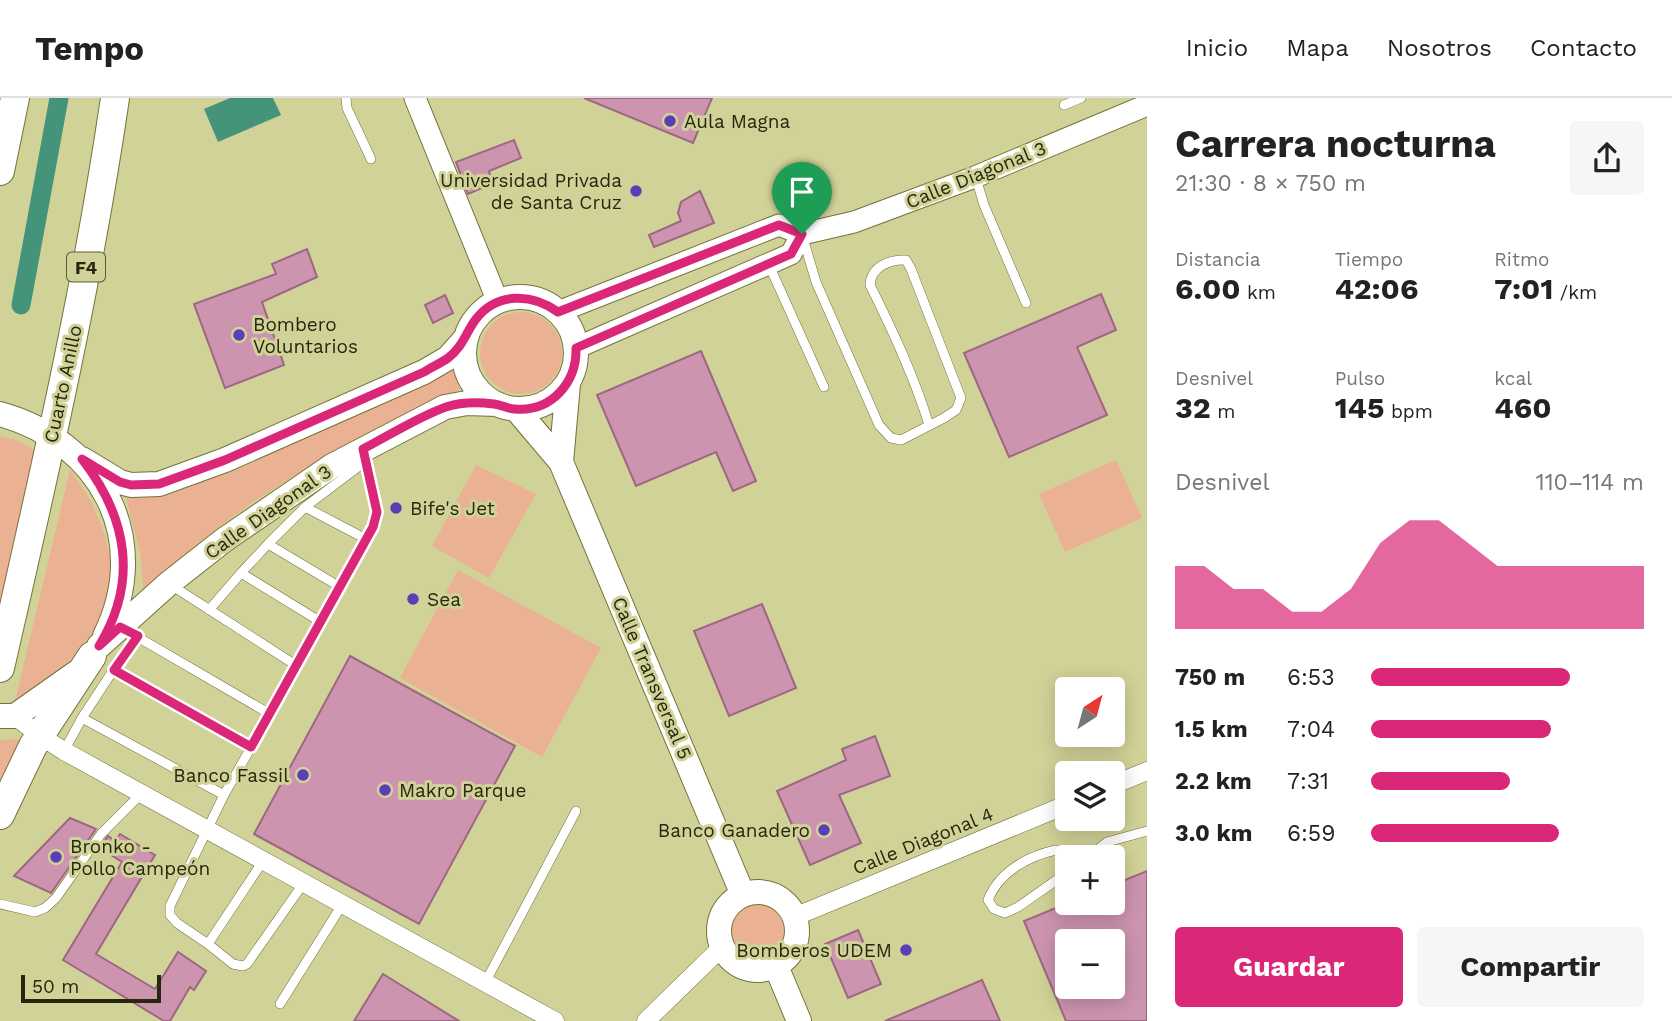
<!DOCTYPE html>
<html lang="es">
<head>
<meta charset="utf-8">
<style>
  :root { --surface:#fff; --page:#f6f6f6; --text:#222; --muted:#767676; --line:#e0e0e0; --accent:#db2777 }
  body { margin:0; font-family:"Work Sans",sans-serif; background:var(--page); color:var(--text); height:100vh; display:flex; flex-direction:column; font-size:26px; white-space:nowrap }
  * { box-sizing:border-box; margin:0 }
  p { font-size:23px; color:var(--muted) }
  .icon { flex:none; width:38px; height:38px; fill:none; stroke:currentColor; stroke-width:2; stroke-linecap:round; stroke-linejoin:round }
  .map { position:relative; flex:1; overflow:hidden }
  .sheet { display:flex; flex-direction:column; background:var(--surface); width:525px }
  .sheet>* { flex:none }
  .needle { width:46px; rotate:36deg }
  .buttons { position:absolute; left:1055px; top:579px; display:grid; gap:14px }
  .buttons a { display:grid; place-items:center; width:70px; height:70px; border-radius:7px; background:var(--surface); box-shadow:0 4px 18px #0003; font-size:35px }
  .scale { position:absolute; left:21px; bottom:18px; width:140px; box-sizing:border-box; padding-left:7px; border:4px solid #27270f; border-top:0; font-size:19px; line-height:24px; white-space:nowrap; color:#27270f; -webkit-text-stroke:5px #d1d297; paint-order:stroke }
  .pin { position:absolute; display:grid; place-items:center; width:60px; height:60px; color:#fff; margin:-72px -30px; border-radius:50% 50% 50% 0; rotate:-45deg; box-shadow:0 0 7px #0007 }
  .pin .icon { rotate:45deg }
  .round { display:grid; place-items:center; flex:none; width:74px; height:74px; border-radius:7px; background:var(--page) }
  .overview { display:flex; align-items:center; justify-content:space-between; height:119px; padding:0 28px }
  h1 { font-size:38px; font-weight:700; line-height:52px }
  .metrics { display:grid; grid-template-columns:repeat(3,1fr); gap:10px; height:119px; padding:7px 28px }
  .metrics div { display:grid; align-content:center }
  .metrics b { font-size:30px; font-weight:700 }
  .metrics small { font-size:19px; font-weight:400 }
  .metrics p { font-size:19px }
  .chart { height:196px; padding:14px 28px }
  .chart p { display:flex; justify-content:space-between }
  .chart svg { width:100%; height:126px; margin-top:7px; fill:var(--accent); opacity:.7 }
  .cta { display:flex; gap:14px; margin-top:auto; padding:14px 28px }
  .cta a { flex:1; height:80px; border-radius:7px; background:var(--accent); color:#fff; font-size:28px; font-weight:700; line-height:80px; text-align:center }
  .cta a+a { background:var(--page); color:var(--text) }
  ul { padding:0 28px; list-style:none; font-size:23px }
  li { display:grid; grid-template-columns:112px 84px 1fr; align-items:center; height:52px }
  li i { height:18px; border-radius:9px; background:var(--accent) }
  header { display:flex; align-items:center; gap:42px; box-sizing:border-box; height:98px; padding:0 35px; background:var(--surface); border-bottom:2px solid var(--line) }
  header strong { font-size:33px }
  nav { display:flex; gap:38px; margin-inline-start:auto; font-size:24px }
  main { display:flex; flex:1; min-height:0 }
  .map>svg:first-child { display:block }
</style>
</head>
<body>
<header>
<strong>Tempo</strong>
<nav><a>Inicio</a><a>Mapa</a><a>Nosotros</a><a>Contacto</a></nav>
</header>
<main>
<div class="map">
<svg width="1147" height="923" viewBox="0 0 1147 923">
  <rect width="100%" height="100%" fill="#d1d297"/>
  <path fill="#eab193" d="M480 255a41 41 0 1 1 82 0a41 41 0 1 1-82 0Z
    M454,270L460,292C365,333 274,383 194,449C176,464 160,481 144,497L140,454L126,399L163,396L240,370L406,295Z
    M0,338L17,342L36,353L0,551Z
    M1116,362L1142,420L1065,454L1039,396Z
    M476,367L536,396L489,480L432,448Z
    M70,372L91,403L103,432L110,458V493L90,547L42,592L15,603Z
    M458,472L601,550L542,659L400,580Z
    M25,641L0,689V642Z
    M728 832a28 28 0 1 1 56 0a28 28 0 1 1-56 0Z"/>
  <path fill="#449479" d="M230,0H273L281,17L218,44L204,11Z"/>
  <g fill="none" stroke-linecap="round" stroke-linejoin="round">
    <path stroke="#449479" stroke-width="19" d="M21,207L59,0"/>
  </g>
  <path fill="#cd94b0" stroke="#9d6782" stroke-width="2" fill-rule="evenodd" d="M584,0H712L693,45Z
    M514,42L521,60L489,73L492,86L468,96L456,64Z
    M700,93L714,125L654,149L649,137L681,123L678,115L681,104Z
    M307,151L317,179L262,204L284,267L225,290L194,206L276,176L272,166Z
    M1101,196L1116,232L1077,249L1107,317L1009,359L964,255Z
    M445,197L453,215L433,225L425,207Z
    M701,253L756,383L733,393L716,354L636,388L597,297Z
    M762,506L796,590L729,618L694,533Z
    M350,558L515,648L419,826L254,736Z
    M875,638L890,678L839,697L861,745L810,767L777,693L846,662L842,651Z
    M70,720L96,731L51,795L14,778Z
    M120,736L155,757L96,856L155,891L178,854L206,873L194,892L190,889L170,923H164L63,862L122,764L100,750L108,738L115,743Z
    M1147,773V923H1066L1024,823L1068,805H1113V787ZM1068,844H1113V889H1068Z
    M858,832L881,886L848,900L825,846Z
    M383,876L459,923H354Z
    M982,882L1000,923H885Z"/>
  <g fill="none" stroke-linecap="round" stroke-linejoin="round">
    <g stroke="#73733b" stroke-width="10">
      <path id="service" d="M346,0L347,10L371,61
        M1064,7L1081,0
        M976,80L984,107L1026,205
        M803,140L816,184L879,327L891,340L901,342L944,320L956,312L961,300L911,171L906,162C889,161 871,169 870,187C893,233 914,278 929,327
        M769,167L824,289
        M305,409L366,363
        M268,446L305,409L366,441
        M241,475L268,446L340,489
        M171,487L297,568L270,616
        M209,512L241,475L321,524
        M122,530L270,616L224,697L170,808V817L177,825L208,846
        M297,568L373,429L377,414L363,353
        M114,571L138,538
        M64,653L82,620
        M224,697L82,620L114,571L251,649
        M1087,760L1107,744L1147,733
        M263,763L208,846L233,866L243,868L247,866L303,786
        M1068,774L1018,809L1005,815L994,811L988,802C999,774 1028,758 1056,752L1069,760
        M0,806L35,814L45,810L56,800L101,736L141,696
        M485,885L576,713
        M280,906L342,807"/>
    </g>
    <g stroke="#73733b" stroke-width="19">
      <path id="minor" d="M15,618L39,637L64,653L555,923
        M1113,687L1147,673
        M794,819L1068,706
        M646,923L722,849"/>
    </g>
    <g stroke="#73733b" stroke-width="23">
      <path id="tertiary" d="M415,0L498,204
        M558,214L779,127L802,136L854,124L975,79L1147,7
        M576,250L791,156L802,136"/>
    </g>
    <g stroke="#73733b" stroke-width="26">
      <path id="secondary" d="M464 255a56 56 0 1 1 112 0a56 56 0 1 1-112 0Z
        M516,311L561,364L743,797
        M0,316C101,344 153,441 105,538
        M82,361L120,384L131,387L159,386L225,362L424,274L448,260L466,240
        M561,364L568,286
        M99,548L168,486L224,442L332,368L445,309L467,305L497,306
        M0,618H15L76,575
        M719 833a39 39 0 1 1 78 0a39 39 0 1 1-78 0Z
        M776,868L799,923"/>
    </g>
    <g stroke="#73733b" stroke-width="30">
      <path id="trunk" d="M0,73L15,0
        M0,570C43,381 87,192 115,0
        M0,717L33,648L92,558"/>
    </g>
    <use href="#service" stroke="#fff" stroke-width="9"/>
    <use href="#minor" stroke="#fff" stroke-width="18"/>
    <use href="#tertiary" stroke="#fff" stroke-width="21"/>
    <use href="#secondary" stroke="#fff" stroke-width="24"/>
    <use href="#trunk" stroke="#fff" stroke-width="28"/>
  </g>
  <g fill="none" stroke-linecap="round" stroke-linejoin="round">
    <g stroke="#fff" stroke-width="14">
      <path id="route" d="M779,127L802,136L791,156L576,250C577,284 552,314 515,311C508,311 502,307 494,306C478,304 461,304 446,309C420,318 388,338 363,351L377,414L373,429L251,649L114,572L138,538L120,529L99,548C139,483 127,419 82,361L120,384L131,387L159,386L225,362L424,274C432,269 441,265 448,260C463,249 466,234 476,221C497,194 532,195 558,214Z"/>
    </g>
    <use href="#route" stroke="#db2777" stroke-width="9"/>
  </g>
  <g fill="#5b3eb6" stroke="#d1d297" stroke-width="2.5">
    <circle cx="670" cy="23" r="7"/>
    <circle cx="636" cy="93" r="7"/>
    <circle cx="239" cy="237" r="7"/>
    <circle cx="396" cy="410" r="7"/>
    <circle cx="413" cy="501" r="7"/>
    <circle cx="303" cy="677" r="7"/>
    <circle cx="385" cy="692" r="7"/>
    <circle cx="824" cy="732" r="7"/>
    <circle cx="56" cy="759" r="7"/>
    <circle cx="906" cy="852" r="7"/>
  </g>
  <g text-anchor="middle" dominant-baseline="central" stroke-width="6" stroke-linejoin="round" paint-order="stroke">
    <rect fill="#d1d297" stroke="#5a5a38" stroke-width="2" x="67" y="154.5" width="38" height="29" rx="5"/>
    <g font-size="18" font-weight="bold" fill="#27270f">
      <text x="86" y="169">F4</text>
    </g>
    <g font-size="19" fill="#27270f" stroke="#d1d297" text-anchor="start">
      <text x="684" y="23">Aula Magna</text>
      <text x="622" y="82" text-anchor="end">Universidad Privada<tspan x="622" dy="22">de Santa Cruz</tspan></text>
      <text x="253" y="226">Bombero<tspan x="253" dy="22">Voluntarios</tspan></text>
      <text x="410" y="410">Bife's Jet</text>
      <text x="427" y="501">Sea</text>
      <text x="289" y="677" text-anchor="end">Banco Fassil</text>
      <text x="399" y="692">Makro Parque</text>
      <text x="810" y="732" text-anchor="end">Banco Ganadero</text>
      <text x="70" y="748">Bronko -<tspan x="70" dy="22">Pollo Campeón</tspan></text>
      <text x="892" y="852" text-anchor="end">Bomberos UDEM</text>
    </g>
    <g font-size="19" fill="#27270f" stroke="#d1d297">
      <text transform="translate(976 77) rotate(-22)">Calle Diagonal 3</text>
      <text transform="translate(63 286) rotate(-78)">Cuarto Anillo</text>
      <text transform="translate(268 414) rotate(-35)">Calle Diagonal 3</text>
      <text transform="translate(652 580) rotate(67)">Calle Transversal 5</text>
      <text transform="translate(923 743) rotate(-22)">Calle Diagonal 4</text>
    </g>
  </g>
</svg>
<div class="buttons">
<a><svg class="needle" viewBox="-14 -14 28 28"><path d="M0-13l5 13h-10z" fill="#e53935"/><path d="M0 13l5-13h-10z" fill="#767676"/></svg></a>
<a><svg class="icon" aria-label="layers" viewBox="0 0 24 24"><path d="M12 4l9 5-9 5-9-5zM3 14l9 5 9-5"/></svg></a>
<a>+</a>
<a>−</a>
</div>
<div class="scale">50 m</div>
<div class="pin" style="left:802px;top:136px;background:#1e9e55"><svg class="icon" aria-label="arrive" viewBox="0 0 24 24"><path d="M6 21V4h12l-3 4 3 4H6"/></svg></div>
</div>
<section class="sheet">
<div class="overview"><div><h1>Carrera nocturna</h1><p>21:30 · 8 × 750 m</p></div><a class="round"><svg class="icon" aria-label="share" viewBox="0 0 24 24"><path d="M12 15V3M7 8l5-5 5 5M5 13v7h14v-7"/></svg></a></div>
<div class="metrics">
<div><p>Distancia</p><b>6.00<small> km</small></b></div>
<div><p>Tiempo</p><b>42:06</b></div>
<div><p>Ritmo</p><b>7:01<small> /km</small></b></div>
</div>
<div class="metrics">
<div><p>Desnivel</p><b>32<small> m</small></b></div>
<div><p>Pulso</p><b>145<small> bpm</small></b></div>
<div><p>kcal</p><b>460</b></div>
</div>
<div class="chart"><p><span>Desnivel</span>110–114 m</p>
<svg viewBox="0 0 160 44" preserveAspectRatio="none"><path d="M0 44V22L10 22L20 30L30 30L40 38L50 38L60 30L70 14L80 6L90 6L100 14L110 22L120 22L130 22L140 22L150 22L160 22V44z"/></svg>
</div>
<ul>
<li><b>750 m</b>6:53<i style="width:73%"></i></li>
<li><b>1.5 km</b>7:04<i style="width:66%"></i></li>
<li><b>2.2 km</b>7:31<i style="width:51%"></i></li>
<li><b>3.0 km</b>6:59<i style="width:69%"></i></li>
</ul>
<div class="cta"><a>Guardar</a><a>Compartir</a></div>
</section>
</main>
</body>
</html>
